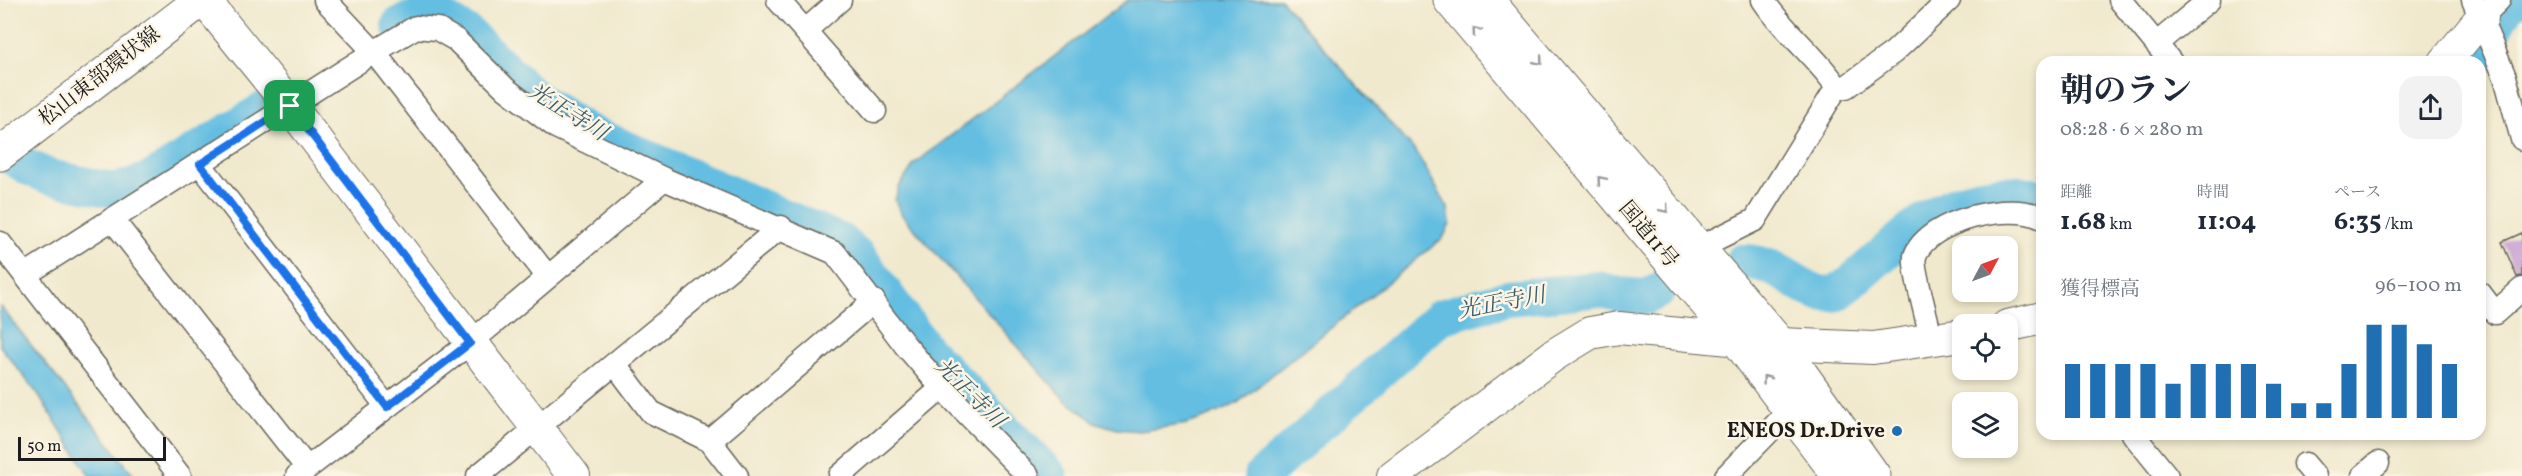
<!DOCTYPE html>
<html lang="ja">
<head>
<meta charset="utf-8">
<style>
  :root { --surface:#fff; --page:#f2f2f3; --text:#1f2937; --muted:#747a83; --accent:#1f6fb2 }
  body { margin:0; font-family:Vollkorn,"Noto Serif JP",serif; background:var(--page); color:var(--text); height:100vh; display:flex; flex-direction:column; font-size:22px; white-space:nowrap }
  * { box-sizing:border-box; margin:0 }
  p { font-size:20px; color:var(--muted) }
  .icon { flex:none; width:33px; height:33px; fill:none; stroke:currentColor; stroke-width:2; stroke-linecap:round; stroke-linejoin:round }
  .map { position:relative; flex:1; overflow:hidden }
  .panel { position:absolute; left:2036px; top:56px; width:450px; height:384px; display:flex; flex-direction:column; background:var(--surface); border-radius:18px; box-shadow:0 3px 9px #0003 }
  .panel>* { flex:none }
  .needle { width:39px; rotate:49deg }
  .buttons { position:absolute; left:1952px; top:236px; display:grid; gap:12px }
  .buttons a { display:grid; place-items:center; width:66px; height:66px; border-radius:12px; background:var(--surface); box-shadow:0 3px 9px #0003; font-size:30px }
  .scale { position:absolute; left:18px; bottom:15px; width:148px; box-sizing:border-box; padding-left:6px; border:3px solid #1c1c1c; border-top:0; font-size:16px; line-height:21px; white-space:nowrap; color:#1c1c1c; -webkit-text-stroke:4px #fcf5e5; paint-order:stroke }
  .pin { position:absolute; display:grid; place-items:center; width:51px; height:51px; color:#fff; margin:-26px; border-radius:12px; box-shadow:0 3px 9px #0006 }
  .round { display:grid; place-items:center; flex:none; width:63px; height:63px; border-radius:18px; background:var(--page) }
  .headline { display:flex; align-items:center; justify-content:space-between; height:102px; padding:0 24px }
  h1 { font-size:33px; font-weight:700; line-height:45px }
  .stats { display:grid; grid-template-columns:repeat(3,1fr); gap:9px; height:102px; padding:6px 24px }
  .stats div { display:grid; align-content:center }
  .stats b { font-size:26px; font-weight:700 }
  .stats small { font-size:16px; font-weight:400 }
  .stats p { font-size:16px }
  .chart { height:168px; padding:12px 24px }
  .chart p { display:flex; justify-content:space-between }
  .chart svg { width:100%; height:108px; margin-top:6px; stroke:var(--accent); stroke-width:6 }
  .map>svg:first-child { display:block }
</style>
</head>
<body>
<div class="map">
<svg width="2522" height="476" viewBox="0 0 2522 476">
  <rect width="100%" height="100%" fill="#fcf5e5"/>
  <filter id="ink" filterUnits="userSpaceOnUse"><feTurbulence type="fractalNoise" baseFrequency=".0167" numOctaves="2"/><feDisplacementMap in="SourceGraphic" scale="12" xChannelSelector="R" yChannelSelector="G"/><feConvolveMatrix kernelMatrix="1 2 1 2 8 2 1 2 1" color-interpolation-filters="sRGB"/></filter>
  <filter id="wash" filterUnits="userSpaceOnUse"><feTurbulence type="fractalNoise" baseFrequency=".008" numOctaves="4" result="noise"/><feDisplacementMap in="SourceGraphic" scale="24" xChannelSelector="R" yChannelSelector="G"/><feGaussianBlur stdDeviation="1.35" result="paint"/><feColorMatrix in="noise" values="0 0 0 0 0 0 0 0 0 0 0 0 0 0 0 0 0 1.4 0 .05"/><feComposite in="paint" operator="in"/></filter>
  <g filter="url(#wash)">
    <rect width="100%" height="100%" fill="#f0e9cd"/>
    <path fill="#64bee1" stroke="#406d7e" stroke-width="1.5" d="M1128,0H1281L1416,152L1448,208L1450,224L1443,238L1236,404L1207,417L1187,424L1140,431L1118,429L1097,423L1065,400L902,215L895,200L899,187L914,164Z
      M0,306L133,474L131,476H90L37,393L0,346Z"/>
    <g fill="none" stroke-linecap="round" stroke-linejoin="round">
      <path stroke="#64bee1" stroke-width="36" d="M399,25L407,20L423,18L448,21L467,33L535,98L586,131L842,242L859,257L926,350L1050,476
        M2475,62L2507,5L2515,0
        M0,150L29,168L50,177L116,191L151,179L268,107
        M1742,262C1783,260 1807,302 1838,293C1906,239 1945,178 2042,197
        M1262,476L1440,317L1507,298L1599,289L1621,295L1646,297L1658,291"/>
    </g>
    <g id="blocks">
      <path fill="#c59cd1" d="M2522,233V276L2517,277L2502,242Z"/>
    </g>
  </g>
  <g filter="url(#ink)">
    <use href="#blocks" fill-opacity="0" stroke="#66645a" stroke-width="1.5"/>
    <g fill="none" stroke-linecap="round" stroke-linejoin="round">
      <g stroke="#66645a" stroke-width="25">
        <path id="street" d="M325,0L374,52L548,277
          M778,0L875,111
          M1763,0C1784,32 1815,55 1837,87H1846L1894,52L1949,0
          M2120,0L2171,62
          M2473,0L2505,77L2522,139
          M2482,17L2499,0
          M805,31L840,0
          M2156,44L2209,0
          M200,164L387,407
          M112,219L307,468
          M0,243L180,476
          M1698,248L1755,220L1837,87
          M25,275L374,52L416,27L437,29L456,40L506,89L556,127L664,179L835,253L905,345L942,388L1028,476
          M2480,293L2495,313L2522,289
          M1932,341C1929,327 1912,266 1915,256C1927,220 2012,201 2042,218
          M615,364L651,412L710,441L737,476
          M2133,434L2167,476
          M710,441L874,301
          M2305,464L2315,476
          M297,476L470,343L664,179
          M478,476L781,227
          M840,476L942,388
          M1726,476L1790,410
          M2363,476L2378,463"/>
      </g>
      <g stroke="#66645a" stroke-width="34">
        <path id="secondary" d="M204,0L290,106L574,476
          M2445,62L2482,17
          M2007,326L2042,318
          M1393,476L1554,355L1590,333L1619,328L1780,344L1873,348L1962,335"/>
      </g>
      <g stroke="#66645a" stroke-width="35">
        <path id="primary" d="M0,154L201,0"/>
      </g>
      <g stroke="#66645a" stroke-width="35">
        <path id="highway" d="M1450,0L1735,337L1839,476
          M1487,0L1780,344L1874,476"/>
      </g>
      <use href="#street" stroke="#fff" stroke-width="22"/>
      <use href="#secondary" stroke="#fff" stroke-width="32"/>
      <use href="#primary" stroke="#fff" stroke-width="33"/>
      <use href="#highway" stroke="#fff" stroke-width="33"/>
    </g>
    <defs><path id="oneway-chevron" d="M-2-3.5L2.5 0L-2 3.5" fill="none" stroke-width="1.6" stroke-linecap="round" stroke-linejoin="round" transform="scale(1.5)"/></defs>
    <g stroke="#999">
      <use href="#oneway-chevron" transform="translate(1476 31) rotate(-130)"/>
      <use href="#oneway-chevron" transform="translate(1539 61) rotate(50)"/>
      <use href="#oneway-chevron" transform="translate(1601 180) rotate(-130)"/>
      <use href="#oneway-chevron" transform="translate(1665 209) rotate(50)"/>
      <use href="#oneway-chevron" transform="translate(1766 379) rotate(-127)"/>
    </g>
  </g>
  <g fill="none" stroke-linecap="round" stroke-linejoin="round" filter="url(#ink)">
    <g stroke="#fff" stroke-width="12">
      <path id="route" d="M290,106L470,343L387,407L200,164Z"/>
    </g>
    <use href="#route" stroke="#1a73e8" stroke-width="8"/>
  </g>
  <circle fill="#1f6fb2" stroke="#fcf5e5" stroke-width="2" cx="1897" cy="431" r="6"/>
  <g text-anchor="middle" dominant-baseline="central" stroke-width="5" stroke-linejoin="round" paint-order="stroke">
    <g font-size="21" fill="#1c1c1c" stroke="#fcf5e5">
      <text transform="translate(100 77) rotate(-38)">松山東部環状線</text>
      <text transform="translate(1648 235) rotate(50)">国道11号</text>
    </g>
    <g font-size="21" font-weight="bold" fill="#1c1c1c" stroke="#fcf5e5" text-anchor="end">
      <text x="1885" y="431">ENEOS Dr.Drive</text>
    </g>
    <g font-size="22" font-style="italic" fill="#395d6b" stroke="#fcf5e5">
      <text transform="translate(567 113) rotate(32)">光正寺川</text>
      <text transform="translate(1502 304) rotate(-11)">光正寺川</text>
      <text transform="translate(969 394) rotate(45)">光正寺川</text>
    </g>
  </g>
</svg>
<div class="buttons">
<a><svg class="needle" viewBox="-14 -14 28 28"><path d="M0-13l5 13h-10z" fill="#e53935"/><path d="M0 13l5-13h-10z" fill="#747a83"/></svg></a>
<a><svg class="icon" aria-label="locate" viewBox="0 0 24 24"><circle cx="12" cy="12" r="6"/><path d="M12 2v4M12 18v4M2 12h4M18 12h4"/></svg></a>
<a><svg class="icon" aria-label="layers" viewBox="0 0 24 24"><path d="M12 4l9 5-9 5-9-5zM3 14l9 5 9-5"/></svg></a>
</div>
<div class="scale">50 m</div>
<div class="pin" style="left:290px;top:106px;background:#1e9e55"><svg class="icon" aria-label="arrive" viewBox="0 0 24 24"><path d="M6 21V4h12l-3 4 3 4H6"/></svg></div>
<section class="panel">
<div class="headline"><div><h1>朝のラン</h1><p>08:28 · 6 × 280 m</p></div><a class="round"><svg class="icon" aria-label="share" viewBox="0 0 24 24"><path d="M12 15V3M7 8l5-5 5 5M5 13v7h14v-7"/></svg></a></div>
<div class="stats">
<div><p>距離</p><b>1.68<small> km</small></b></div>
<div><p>時間</p><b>11:04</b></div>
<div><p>ペース</p><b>6:35<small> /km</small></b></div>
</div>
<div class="chart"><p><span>獲得標高</span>96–100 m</p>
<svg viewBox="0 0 160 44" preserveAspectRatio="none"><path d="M5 44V22M15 44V22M25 44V22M35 44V22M45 44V30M55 44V22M65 44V22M75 44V22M85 44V30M95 44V38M105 44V38M115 44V22M125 44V6M135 44V6M145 44V14M155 44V22"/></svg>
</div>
</section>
</div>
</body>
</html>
